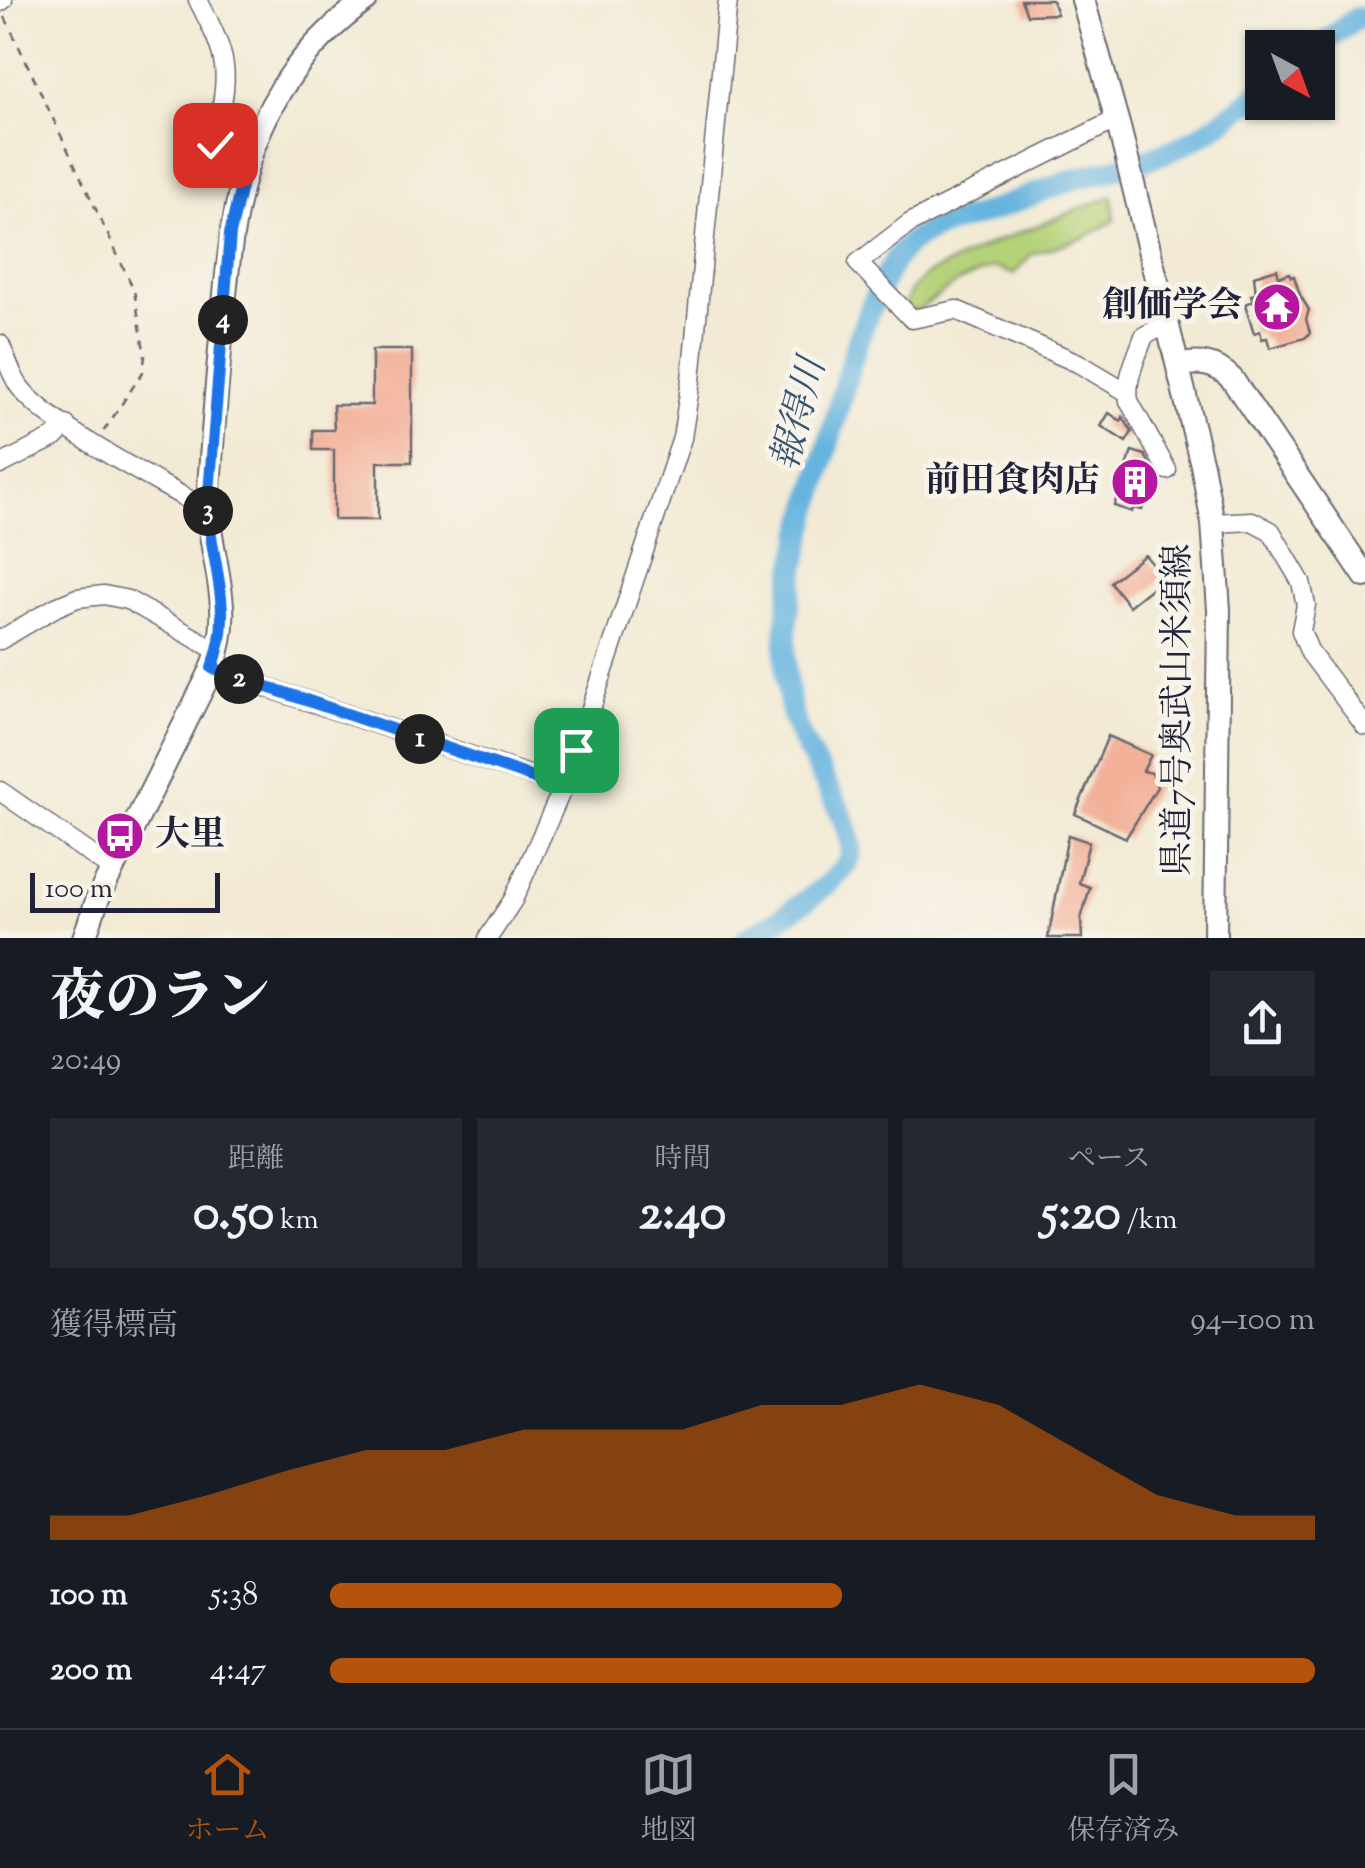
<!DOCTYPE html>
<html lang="ja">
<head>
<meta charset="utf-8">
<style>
  :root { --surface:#171b24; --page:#242831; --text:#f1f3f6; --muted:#9ea1a6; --line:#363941; --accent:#b45309 }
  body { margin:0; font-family:"Sorts Mill Goudy","Noto Serif JP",serif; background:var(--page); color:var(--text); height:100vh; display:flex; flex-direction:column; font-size:38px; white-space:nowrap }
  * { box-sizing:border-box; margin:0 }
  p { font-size:32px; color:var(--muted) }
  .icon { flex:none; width:55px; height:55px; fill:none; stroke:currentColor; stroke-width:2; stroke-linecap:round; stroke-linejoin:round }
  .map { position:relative; height:938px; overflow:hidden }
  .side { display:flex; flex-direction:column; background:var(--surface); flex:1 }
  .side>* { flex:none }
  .needle { width:65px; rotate:139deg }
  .buttons { position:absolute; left:1245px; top:30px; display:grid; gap:20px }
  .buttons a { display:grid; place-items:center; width:90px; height:90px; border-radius:0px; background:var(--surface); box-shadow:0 2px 8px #0004; font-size:50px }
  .scale { position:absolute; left:30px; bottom:25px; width:190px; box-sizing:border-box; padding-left:10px; border:5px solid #22223b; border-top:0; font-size:28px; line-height:35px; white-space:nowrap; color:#22223b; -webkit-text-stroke:8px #f7f3e8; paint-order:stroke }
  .pin { position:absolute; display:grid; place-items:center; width:85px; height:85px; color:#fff; margin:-42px; border-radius:20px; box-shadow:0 5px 15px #0006 }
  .km { position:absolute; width:50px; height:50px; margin:-25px; border-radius:50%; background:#222; color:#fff; font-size:28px; line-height:50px; text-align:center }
  .round { display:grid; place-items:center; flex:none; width:105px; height:105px; border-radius:0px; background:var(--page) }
  .summary { display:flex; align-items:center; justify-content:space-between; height:170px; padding:0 50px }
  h1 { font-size:55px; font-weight:800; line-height:75px }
  .stats { display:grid; grid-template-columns:repeat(3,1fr); gap:15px; height:170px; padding:10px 50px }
  .stats div { display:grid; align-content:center; border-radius:0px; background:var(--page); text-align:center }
  .stats b { font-size:50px; font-weight:800 }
  .stats small { font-size:28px; font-weight:400 }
  .stats p { font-size:28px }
  .chart { height:280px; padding:20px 50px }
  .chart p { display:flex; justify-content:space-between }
  .chart svg { width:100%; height:180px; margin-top:10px; fill:var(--accent); opacity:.7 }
  ul { padding:0 50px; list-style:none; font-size:32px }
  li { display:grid; grid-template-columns:160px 120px 1fr; align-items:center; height:75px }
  li i { height:25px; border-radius:12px; background:var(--accent) }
  .menu { display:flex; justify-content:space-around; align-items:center; height:140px; border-top:2px solid var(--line); background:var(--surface); font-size:28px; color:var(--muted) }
  .menu a { display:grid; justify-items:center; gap:5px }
  .menu .active { color:var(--accent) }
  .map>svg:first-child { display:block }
</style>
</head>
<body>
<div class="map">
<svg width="1365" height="938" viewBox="0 0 1365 938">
  <rect width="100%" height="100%" fill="#f7f3e8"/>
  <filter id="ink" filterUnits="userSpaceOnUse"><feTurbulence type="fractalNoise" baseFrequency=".01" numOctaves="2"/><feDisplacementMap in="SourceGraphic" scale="20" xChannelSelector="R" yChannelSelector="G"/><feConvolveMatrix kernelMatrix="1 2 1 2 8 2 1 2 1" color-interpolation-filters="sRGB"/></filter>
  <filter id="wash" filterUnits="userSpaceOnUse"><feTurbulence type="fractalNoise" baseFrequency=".0048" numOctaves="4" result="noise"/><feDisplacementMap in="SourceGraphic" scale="40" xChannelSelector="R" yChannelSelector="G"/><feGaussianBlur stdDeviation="2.25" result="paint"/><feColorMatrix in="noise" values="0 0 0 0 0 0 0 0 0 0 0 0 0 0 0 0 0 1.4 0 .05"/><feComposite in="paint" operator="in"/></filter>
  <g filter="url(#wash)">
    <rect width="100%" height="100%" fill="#f2ead4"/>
    <path fill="#b4d278" stroke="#6b7a5a" stroke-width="2.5" d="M1112,196L1115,220L1083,238L1032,254L1013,274L994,267L960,281L916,311L904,306L912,289L926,275L993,243Z"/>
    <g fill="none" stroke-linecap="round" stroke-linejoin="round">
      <path stroke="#65b4df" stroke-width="22" d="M1317,48L1356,18L1365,17
        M747,938C770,925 848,878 851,854C856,819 799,750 791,709C771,614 809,518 833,428C848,369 864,310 896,258C916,227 956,224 988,212C1014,203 1040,191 1066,182C1104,170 1145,163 1181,146C1210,132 1238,110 1262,91"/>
    </g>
    <g id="blocks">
      <path fill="#f3b19a" d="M1021,0H1052L1057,14L1027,15Z
        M1277,269L1279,277L1289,273L1291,277L1294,276L1300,295L1309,310L1306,319L1310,333L1305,338L1270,348L1267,338L1262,339L1260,331L1254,333L1245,304L1253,301L1251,295L1256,294L1254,276Z
        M372,350H412V462H378V520H334V450H313V430H334L333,405H372Z
        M1109,413L1121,421L1123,417L1132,432L1126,442L1101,426Z
        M1132,451L1145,455L1152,469L1142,510L1133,508L1132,512L1114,506Z
        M1145,555L1164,578L1129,606L1110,582Z
        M1108,736L1151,755L1143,771L1152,773L1157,787L1126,838L1075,814Z
        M1068,835L1089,842L1079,883L1090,887L1081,919L1082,938H1048Z"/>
    </g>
  </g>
  <g filter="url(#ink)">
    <use href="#blocks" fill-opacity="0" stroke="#6b6871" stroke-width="2.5"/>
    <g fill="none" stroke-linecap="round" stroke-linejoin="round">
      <g stroke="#6b6871" stroke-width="21">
        <path id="minor" d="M198,0C234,69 227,72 215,145L223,155L246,165
          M0,2L3,0
          M1117,119L910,223L858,263L912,319L956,310L1078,363L1127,392
          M0,344C6,358 11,374 19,386C48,426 154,479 200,506H208
          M0,465L55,437L66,425
          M1167,470L1129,401C1125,378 1137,357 1144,336L1167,324
          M1213,523L1252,521L1271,531L1301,582L1306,605L1301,631L1310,653L1365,726
          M0,640L56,607L77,598L104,595L128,600L219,652
          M212,669L564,787
          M0,791L112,869
          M488,938L513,900L569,774L682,438L691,380L728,0"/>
      </g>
      <g stroke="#6b6871" stroke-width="26">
        <path id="major" d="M1083,0L1120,131L1202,465L1213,523L1219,610L1215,938
          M1178,365C1200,362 1215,362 1232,379L1365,576
          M84,938L98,898L212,669C236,609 211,566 208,506C211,450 216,394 221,338C233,198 244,90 366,0"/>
      </g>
      <path stroke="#6b6871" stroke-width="2.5" stroke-dasharray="8 8" stroke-linecap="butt" d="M5,17L134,290L145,356L143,372L103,432"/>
      <use href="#minor" stroke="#fff" stroke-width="18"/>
      <use href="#major" stroke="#fff" stroke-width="22"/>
    </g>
  </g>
  <g fill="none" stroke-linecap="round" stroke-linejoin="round" filter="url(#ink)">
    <g stroke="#fff" stroke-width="20">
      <path id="route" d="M215,145L223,155L246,165L230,234L209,493C205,557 238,604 212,668L564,788L576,750"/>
    </g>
    <use href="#route" stroke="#1a73e8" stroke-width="12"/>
  </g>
  <defs>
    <g id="temple-disc" transform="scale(2.5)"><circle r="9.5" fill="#b5179e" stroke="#f7f3e8"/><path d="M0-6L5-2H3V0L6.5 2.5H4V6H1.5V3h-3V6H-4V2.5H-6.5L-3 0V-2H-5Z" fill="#fff"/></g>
    <g id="building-disc" transform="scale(2.5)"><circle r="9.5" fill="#b5179e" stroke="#f7f3e8"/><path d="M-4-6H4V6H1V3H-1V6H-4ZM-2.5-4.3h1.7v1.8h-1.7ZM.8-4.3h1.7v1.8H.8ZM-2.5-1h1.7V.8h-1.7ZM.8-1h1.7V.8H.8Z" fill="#fff"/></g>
    <g id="bus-disc" transform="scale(2.5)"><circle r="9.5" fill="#b5179e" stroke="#f7f3e8"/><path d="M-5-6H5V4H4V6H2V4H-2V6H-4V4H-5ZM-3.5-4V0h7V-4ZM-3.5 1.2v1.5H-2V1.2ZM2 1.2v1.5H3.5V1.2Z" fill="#fff"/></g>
  </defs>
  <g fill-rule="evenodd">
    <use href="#temple-disc" x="1277" y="307"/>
    <use href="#building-disc" x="1135" y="482"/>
    <use href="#bus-disc" x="120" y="836"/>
  </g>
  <g text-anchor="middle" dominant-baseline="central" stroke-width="10" stroke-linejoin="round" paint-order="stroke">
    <g font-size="35" font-weight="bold" fill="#22223b" stroke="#f7f3e8" text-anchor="end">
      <text x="1242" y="307">創価学会</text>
      <text x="1100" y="482">前田食肉店</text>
      <text x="155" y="836" text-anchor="start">大里</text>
    </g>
    <g font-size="35" fill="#22223b" stroke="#f7f3e8">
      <text transform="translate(1179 710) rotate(-90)">県道7号奥武山米須線</text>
    </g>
    <g font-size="38" font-style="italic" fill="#395574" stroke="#f7f3e8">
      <text transform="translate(801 415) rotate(-75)">報得川</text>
    </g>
  </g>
</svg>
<div class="buttons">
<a><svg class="needle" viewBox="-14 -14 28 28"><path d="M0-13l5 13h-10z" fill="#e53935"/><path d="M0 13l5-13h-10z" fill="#9ea1a6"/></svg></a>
</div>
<div class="scale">100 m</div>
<div class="pin" style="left:576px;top:750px;background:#1e9e55"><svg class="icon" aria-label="arrive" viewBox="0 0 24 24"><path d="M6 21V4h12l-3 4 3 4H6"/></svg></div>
<div class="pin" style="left:215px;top:145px;background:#d93025"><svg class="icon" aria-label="check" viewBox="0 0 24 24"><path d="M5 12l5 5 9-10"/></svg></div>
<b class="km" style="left:420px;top:739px">1</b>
<b class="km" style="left:239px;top:679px">2</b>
<b class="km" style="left:208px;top:511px">3</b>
<b class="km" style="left:223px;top:320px">4</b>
</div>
<section class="side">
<div class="summary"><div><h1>夜のラン</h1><p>20:49</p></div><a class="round"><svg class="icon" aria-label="share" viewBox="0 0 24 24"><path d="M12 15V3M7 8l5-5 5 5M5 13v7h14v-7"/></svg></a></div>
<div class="stats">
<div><p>距離</p><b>0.50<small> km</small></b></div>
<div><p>時間</p><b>2:40</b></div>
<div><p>ペース</p><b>5:20<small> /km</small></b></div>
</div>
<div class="chart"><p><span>獲得標高</span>94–100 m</p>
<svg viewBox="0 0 160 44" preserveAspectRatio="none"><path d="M0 44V38L10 38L20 33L30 27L40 22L50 22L60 17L70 17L80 17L90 11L100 11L110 6L120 11L130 22L140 33L150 38L160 38V44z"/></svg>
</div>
<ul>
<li><b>100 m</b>5:38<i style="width:52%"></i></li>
<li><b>200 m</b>4:47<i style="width:100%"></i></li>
</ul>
</section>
<nav class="menu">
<a class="active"><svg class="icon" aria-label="home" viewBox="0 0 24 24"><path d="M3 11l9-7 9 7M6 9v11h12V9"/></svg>ホーム</a>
<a><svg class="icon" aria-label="map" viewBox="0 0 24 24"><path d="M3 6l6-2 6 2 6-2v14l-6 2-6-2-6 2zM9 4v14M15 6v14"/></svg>地図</a>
<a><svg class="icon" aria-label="saved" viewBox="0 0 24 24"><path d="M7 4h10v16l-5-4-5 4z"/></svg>保存済み</a>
</nav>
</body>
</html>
